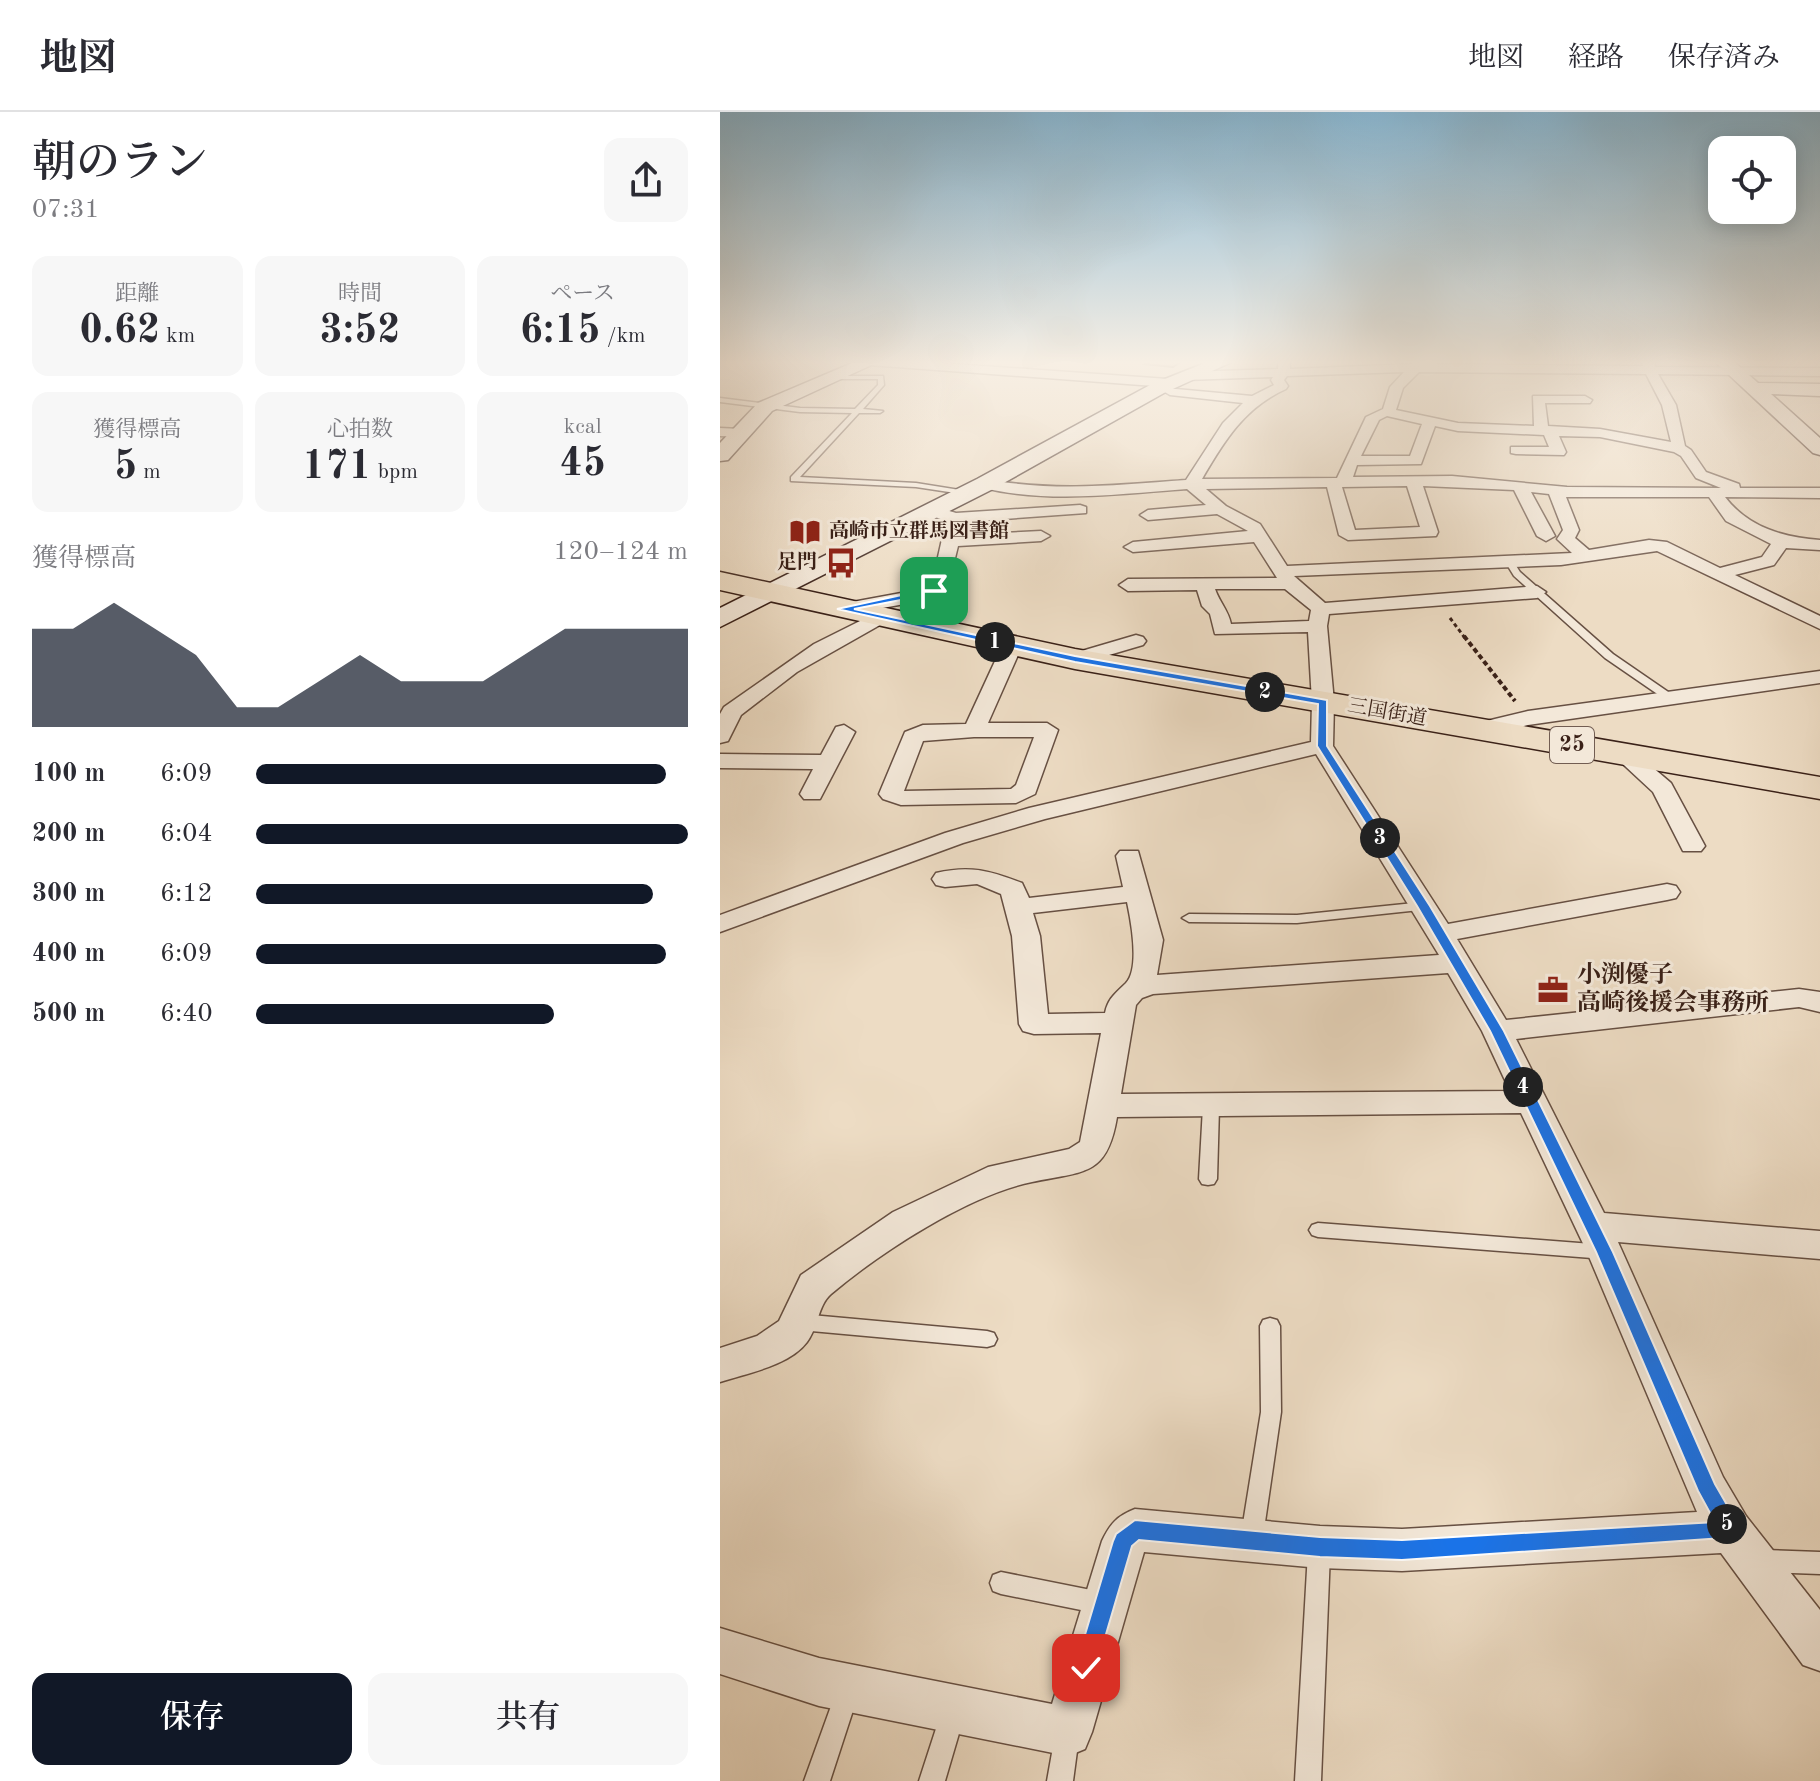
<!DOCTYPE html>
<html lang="ja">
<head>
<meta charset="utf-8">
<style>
  :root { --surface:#fff; --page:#f7f7f7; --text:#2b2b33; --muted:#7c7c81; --line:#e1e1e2; --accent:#111827 }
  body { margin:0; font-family:"Old Standard TT","Noto Serif JP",serif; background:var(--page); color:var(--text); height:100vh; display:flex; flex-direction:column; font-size:30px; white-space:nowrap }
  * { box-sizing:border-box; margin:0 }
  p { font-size:26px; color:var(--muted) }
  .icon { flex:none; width:44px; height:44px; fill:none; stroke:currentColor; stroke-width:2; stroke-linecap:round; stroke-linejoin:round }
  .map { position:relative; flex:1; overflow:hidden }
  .drawer { display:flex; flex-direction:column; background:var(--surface); width:720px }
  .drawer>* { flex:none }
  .controls { position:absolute; left:988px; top:24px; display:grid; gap:16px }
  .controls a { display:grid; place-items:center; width:88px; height:88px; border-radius:16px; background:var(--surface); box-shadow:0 4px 20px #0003; font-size:40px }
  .pin { position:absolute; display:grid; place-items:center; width:68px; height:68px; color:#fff; margin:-34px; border-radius:16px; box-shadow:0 4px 12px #0006 }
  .km { position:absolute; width:40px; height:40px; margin:-20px; border-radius:50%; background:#222; color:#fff; font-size:22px; line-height:40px; text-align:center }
  .round { display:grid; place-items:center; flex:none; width:84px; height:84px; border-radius:16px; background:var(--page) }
  .summary { display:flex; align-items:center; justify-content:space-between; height:136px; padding:0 32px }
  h1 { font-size:44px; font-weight:600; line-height:60px }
  .metrics { display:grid; grid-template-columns:repeat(3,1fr); gap:12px; height:136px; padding:8px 32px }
  .metrics div { display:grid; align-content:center; border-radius:16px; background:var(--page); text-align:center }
  .metrics b { font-size:40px; font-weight:600 }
  .metrics small { font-size:22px; font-weight:400 }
  .metrics p { font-size:22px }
  .chart { height:224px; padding:16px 32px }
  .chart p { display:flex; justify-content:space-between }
  .chart svg { width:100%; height:144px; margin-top:8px; fill:var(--accent); opacity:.7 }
  .primary-button { display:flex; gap:16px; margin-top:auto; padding:16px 32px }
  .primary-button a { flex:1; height:92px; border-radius:16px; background:var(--accent); color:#fff; font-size:32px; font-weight:600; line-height:92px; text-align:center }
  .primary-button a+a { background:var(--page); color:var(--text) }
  ul { padding:0 32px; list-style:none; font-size:26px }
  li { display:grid; grid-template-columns:128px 96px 1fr; align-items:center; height:60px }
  li i { height:20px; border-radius:10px; background:var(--accent) }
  header { display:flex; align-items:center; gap:48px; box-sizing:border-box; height:112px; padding:0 40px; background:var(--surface); border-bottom:2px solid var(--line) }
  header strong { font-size:38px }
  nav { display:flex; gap:44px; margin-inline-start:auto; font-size:28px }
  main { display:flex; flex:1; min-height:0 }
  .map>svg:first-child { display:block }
</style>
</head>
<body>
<header>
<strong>地図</strong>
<nav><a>地図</a><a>経路</a><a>保存済み</a></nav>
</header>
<main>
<section class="drawer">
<div class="summary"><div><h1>朝のラン</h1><p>07:31</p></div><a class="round"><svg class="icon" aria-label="share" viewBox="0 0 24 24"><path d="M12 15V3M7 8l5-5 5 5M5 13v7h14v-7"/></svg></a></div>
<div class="metrics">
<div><p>距離</p><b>0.62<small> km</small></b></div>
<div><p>時間</p><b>3:52</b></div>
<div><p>ペース</p><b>6:15<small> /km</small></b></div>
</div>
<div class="metrics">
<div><p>獲得標高</p><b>5<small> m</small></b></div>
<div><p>心拍数</p><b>171<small> bpm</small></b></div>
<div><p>kcal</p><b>45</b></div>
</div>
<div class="chart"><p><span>獲得標高</span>120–124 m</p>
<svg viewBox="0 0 160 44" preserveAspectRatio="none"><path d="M0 44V14L10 14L20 6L30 14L40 22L50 38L60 38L70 30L80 22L90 30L100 30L110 30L120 22L130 14L140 14L150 14L160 14V44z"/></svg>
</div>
<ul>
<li><b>100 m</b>6:09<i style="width:95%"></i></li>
<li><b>200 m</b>6:04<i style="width:100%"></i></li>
<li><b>300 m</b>6:12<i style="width:92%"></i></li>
<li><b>400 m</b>6:09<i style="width:95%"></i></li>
<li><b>500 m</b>6:40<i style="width:69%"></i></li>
</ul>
<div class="primary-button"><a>保存</a><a>共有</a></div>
</section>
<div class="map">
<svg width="1100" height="1669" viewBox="0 0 1100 1669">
  <rect width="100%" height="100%" fill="#eddcc4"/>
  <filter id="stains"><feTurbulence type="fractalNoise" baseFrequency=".0025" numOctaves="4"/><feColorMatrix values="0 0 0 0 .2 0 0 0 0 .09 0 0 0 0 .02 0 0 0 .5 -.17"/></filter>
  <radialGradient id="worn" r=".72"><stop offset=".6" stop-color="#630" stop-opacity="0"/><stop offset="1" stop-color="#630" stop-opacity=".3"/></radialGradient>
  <path fill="#e4a584" stroke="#3a2118" stroke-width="2" d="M431,249H462L453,255L425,252Z"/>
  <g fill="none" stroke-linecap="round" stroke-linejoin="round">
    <g stroke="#675043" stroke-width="3">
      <path id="lane" d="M148,249H155L152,251Z
        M112,264H163L164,273L143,297L163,299L160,301H139L80,365L196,371L246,379L250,381L249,383L196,375L71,369V365L132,301L80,300L0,290V286L80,296L135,297L158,273V267H114Z
        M787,449H793L800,460L893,542L957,586V590H949L885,546L794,464L786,451Z
        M704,790L709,791L711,794L709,797L577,811L469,810L462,806L469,802L577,803Z
        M491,989L497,991L499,995L497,1067L494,1072L488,1073L482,1072L479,1067L483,995L485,991Z
        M598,1111L885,1133L891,1135L894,1140L891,1145L885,1147L598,1125L592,1123L589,1118L592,1113Z
        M80,1202L267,1219L274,1221L277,1227L274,1233L267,1235L80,1218L73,1216L70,1210L73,1204Z
        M550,1206L557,1208L560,1214L561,1300L543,1424L540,1431L532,1435L524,1431L521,1424L541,1300L540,1214L543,1208Z
        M599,1429L607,1432L610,1440L601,1669H575L588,1440L591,1432Z
        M1044,1438L1100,1440V1462L1044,1460L1036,1457L1033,1449L1036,1441Z
        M281,1460L381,1480L389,1483L392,1491L389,1499L381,1502L281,1482L273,1479L270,1471L273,1463Z
        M127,1568L135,1572L139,1580L110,1669H84L119,1572Z
        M233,1589L242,1592L245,1601L225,1669H199L224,1592Z
        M347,1612L356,1615L359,1624L353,1669H327L335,1624L338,1615Z"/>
    </g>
    <g stroke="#675043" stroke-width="3">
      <path id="street" d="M143,249H192L448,267L454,271L448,275L149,253Z
        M558,249H570V257L692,252L695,249H708L706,252L923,254L922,249H934L935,255L1100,256V264L938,262L956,293L965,334L971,338L986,360L1019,372L1020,376H1100V386L1005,385C1029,416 1063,425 1100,428V438L1066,436L1054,453L1015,463L1100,504V517L937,439L841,453L574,464L605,491L817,474L826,480L817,486L609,502L607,514L614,590L613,634L728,812L947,772L956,774L960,780L956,786L947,788L737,827L786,908L1079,877L1100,880V900L1079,895L796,927L884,1101L1100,1119V1147L898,1130L1003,1365L1026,1404L1100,1498V1559L1083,1553L1001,1441L682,1459L600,1456L424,1440L372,1620L365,1637L348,1644L99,1594L0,1562V1516L99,1546L332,1592L382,1429C390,1412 397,1404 415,1397L600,1414L682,1417L977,1400L867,1140L801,1001L397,1005C387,1065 364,1059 312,1070C248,1083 161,1140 111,1182C98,1193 98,1216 87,1230C69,1254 27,1261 0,1270V1236L37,1224L59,1209L81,1163L173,1100L268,1055L349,1037L360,1030L381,921L314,922L303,919L299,912L292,824L281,782L257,772L225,775L216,773L212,767L216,761C251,753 270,759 302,771L309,786L403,775L396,744L400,739H418L443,828L437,863L719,843L596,642L325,707L243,731L0,820V803L225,721L309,696L591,630L592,590L588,520L495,522L490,502L482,494L477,478L408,479L399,473L408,467L557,466L534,430L413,440L404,435L413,430L528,419L497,402L428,408L420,403L428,398L486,393L467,377C397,382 328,392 259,375L257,372L265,367C333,380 398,373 466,368L503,311L523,291L450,283L443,279L445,276L532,284L554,273L551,268L553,265L465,268L459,264L465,260L558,257ZM684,260L670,275L663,297L646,305L617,366L482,367C504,329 525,295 566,277L568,274L564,268L567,264ZM699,260L926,262L942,293L951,330L880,317L828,314L825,291H870L872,288L865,284H813L814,314L738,311L676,298L683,276ZM667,304L702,312L690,344H641L659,308ZM715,314L738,319L824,323L829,335H791V341L796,342L844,343L846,340L839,324L880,325L954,340L961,344L976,366L1001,376L847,375L732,364L633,365L637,353L701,352ZM687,374L700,415L635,418L622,375ZM703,374L794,378L817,424L826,429L835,424L811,380L829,382L843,418L837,427L852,441L567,454L540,412L506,394L486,377L607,375L619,423L628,428L716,424L718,420ZM846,385H989L1006,409L1051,432L1042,445L1000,456L947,430L929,428L869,438L855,426L859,418ZM495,477H565L591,498L589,509L511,512C508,498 500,491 495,477ZM407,790C411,809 420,856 406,871C396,881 388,886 385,901L328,902L320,824L313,801ZM728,861L762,919L790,979L401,982L416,893L422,886L433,882Z
        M0,316L21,317L28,321L21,325L0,324Z
        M360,393L366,395V401L242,410L240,423L321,419L330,424L321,429L238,434L227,479L196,490L134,501L125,495L127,491L192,479L212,472L226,409L207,402V396L213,394L236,401Z
        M160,499L167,501L170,505L167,509L77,560L21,603L8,629L0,631V602L4,595L94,532Z
        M416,523L423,525L426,529L423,533L355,553L345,547L348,543Z
        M292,528L302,534L268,611H327L338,618L315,682L296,691L181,693L163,687L159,682L185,620L203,613L246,612L282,534ZM254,625H314L296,673L291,677L184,679L203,629Z
        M1100,559V571L808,613L762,624L751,617L754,612L808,599Z
        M124,613L135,620L100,687H84L80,682L93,657L0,656V642L101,643L116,615Z
        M902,634L910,636L951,671L985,734L981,739H963L933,680L891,641L894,636Z"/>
    </g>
    <g stroke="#3a2118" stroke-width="3">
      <path id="secondary" d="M137,249H160L52,299L8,348L0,349V331L38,291Z
        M490,249H514L444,281L273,377L0,515V496L257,367L430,273Z
        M994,249H1013L1038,271L1100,272V284L1051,282L1100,326V343L1093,341Z"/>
    </g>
    <g stroke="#3a2118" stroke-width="3">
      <path id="primary" d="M0,460L355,537L1100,665V687L355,557L0,478Z"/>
    </g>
    <path stroke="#3a2118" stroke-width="3" stroke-dasharray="4 3" stroke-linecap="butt" d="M730,506L745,526"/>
    <path stroke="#3a2118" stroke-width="4" stroke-dasharray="5 3" stroke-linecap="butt" d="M744,524L795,589"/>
    <use href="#lane" fill="#f3e8d9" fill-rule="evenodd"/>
    <use href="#street" fill="#f3e8d9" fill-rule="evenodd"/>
    <use href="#secondary" fill="#f3e8d9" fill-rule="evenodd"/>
    <use href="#primary" fill="#eddcc4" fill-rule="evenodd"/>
  </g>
  <linearGradient id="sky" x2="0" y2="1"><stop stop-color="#88b7d3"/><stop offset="0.52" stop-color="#f7efe4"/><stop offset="1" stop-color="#f7efe4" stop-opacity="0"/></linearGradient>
  <rect width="1100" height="482" fill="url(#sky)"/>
  <path fill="#1a73e8" stroke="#fff" stroke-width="2" d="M214,476L217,481L134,497L355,544L607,588V634L710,794L784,919L893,1140L995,1372L1018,1412L1021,1419L1018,1425L682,1448L600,1445L419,1428L412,1434L374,1563L366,1567L359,1563L355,1556L393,1429L396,1422L415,1408L600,1425L682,1428L995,1410L978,1379L876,1140L770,919L697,794L597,634L598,592L355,550L117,497Z"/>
  <defs>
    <g id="library-bare" transform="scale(2.4)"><path d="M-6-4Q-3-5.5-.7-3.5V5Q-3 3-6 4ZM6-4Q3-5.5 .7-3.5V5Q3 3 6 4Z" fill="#8f2418" stroke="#f3e8d9" stroke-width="2.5" paint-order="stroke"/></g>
    <g id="bus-bare" transform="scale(2.4)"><path d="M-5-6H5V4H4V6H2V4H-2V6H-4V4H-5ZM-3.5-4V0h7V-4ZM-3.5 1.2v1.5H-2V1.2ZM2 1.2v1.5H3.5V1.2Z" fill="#8f2418" stroke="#f3e8d9" stroke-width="2.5" paint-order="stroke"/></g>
    <g id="office-bare" transform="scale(2.4)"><path d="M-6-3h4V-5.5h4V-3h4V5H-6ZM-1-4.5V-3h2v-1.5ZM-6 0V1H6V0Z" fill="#8f2418" stroke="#f3e8d9" stroke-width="2.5" paint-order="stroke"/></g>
  </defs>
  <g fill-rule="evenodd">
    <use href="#library-bare" x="85" y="420"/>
    <use href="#bus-bare" x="121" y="451"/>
    <use href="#office-bare" x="833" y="878"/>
  </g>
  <g text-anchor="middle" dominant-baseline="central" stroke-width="6" stroke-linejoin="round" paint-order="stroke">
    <g font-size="20" font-weight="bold" fill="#3a2118" stroke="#f3e8d9" text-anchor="start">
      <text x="109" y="420">高崎市立群馬図書館</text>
      <text x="97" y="451" text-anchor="end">足門</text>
    </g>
    <g font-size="20" fill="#3a2118" stroke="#f3e8d9">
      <text transform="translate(667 601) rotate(10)">三国街道</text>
    </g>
    <rect fill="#f3e8d9" stroke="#725d52" stroke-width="2" x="830" y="615" width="44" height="36" rx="6"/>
    <g font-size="22" font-weight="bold" fill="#3a2118">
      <text x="852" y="633">25</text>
    </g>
    <g font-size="24" font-weight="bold" fill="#3a2118" stroke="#f3e8d9" text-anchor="start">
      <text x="857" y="864">小渕優子<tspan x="857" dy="28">高崎後援会事務所</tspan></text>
    </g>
  </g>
  <rect width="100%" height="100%" filter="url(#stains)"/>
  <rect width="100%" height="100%" fill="url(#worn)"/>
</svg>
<div class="controls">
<a><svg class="icon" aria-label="locate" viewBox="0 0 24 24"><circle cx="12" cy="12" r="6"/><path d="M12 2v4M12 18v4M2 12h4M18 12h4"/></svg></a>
</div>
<div class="pin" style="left:214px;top:479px;background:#1e9e55"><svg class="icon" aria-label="arrive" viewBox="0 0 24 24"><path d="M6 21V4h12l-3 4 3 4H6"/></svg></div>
<div class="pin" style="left:366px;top:1556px;background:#d93025"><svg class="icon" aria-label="check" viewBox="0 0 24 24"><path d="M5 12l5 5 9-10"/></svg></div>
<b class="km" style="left:275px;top:530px">1</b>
<b class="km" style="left:545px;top:580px">2</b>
<b class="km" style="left:660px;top:726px">3</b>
<b class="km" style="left:803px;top:975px">4</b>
<b class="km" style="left:1007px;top:1412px">5</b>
</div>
</main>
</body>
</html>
